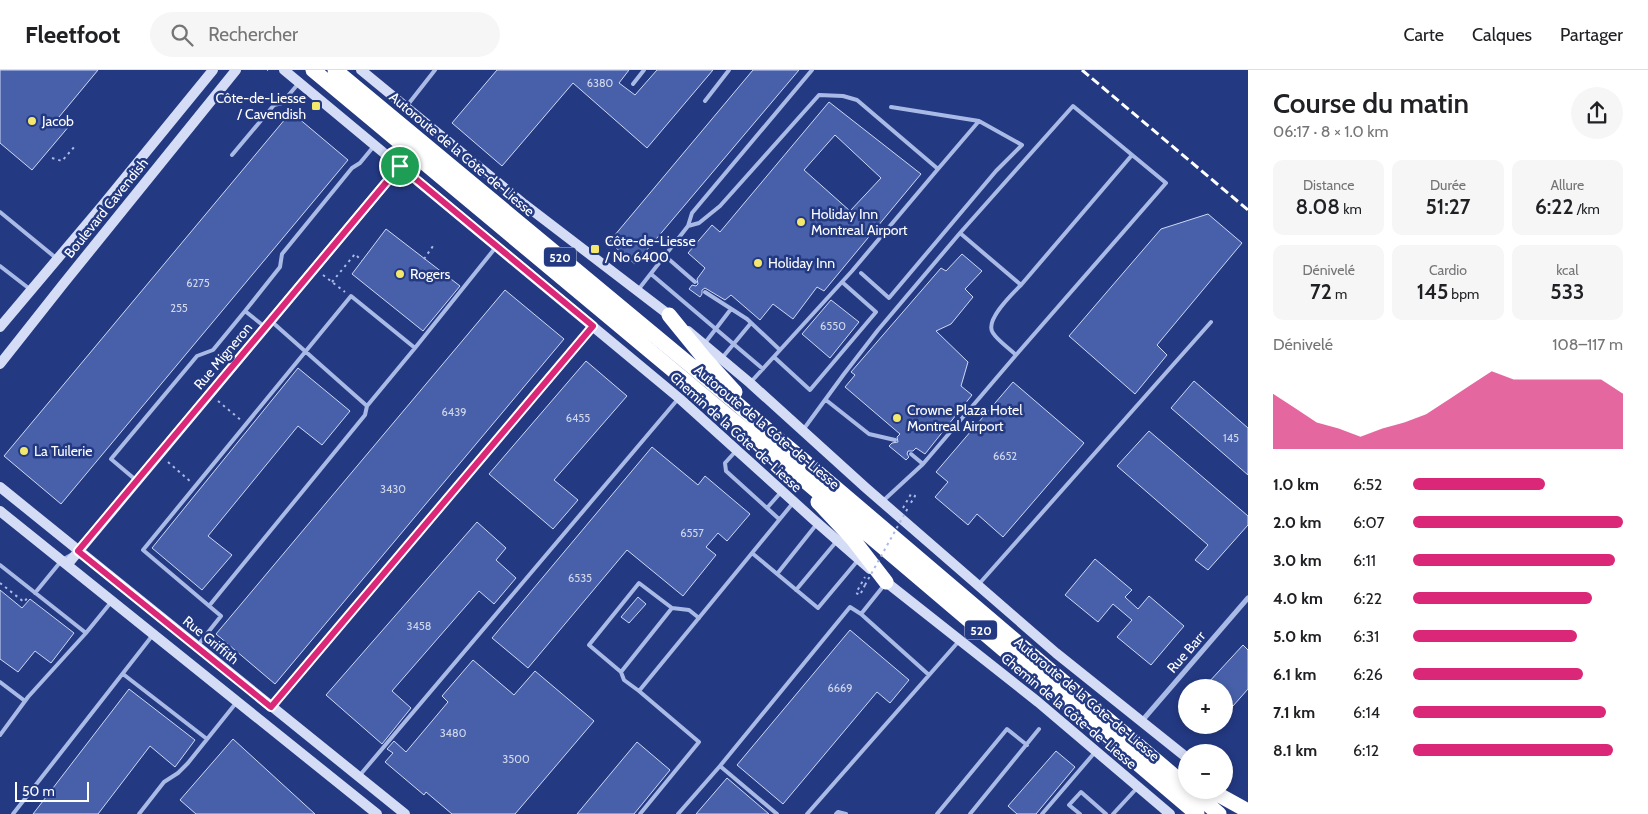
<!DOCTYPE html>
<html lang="fr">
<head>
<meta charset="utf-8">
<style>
  :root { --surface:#fff; --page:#f6f6f6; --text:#202124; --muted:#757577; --line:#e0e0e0; --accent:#db2777 }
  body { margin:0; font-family:Cabin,sans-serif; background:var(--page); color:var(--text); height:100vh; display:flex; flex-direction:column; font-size:19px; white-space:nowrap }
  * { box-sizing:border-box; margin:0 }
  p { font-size:16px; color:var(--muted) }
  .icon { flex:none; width:28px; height:28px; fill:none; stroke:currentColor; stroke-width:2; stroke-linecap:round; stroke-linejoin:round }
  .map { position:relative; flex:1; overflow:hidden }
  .drawer { display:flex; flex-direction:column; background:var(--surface); width:400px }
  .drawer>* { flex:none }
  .tools { position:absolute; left:1178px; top:609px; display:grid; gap:10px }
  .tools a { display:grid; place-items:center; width:55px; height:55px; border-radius:50%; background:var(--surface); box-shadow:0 2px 8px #0003; font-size:25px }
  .scale { position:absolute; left:15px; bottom:12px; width:74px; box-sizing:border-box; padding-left:5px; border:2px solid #fff; border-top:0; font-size:14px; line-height:18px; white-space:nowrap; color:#fff; -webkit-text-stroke:4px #233982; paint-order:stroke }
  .pin { position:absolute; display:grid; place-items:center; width:42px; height:42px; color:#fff; margin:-21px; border:2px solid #fff; border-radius:50%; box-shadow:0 1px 5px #0007 }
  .round { display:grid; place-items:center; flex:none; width:52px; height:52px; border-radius:26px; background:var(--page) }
  .summary { display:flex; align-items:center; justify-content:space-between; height:85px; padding:0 25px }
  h1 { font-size:28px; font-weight:600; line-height:38px }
  .figures { display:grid; grid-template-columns:repeat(3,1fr); gap:8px; height:85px; padding:5px 25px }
  .figures div { display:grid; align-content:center; border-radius:10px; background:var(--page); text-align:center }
  .figures b { font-size:21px; font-weight:600 }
  .figures small { font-size:14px; font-weight:400 }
  .figures p { font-size:14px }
  .chart { height:140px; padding:10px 25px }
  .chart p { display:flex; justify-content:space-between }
  .chart svg { width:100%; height:90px; margin-top:5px; fill:var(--accent); opacity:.7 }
  ul { padding:0 25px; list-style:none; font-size:16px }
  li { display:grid; grid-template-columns:80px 60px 1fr; align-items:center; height:38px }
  li i { height:12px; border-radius:6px; background:var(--accent) }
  header { display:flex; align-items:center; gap:30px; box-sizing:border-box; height:70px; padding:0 25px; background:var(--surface); border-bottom:1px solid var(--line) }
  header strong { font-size:24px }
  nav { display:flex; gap:28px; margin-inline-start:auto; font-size:18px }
  .search { width:350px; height:45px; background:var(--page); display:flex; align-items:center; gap:12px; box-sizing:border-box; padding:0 18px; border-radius:28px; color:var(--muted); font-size:19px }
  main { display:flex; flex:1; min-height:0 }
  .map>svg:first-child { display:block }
</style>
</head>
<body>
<header>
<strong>Fleetfoot</strong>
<div class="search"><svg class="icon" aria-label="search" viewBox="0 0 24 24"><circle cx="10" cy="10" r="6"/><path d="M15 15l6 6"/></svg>Rechercher</div>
<nav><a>Carte</a><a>Calques</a><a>Partager</a></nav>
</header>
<main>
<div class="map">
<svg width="1248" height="744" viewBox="0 0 1248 744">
  <rect width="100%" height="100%" fill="#233982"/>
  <path fill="#4760a9" stroke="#ced8f6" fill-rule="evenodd" d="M0,0H98L59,47L70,55L32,100L0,73Z
    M497,0H629L619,13L635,25L657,0H713L647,78L573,13L502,96L452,53Z
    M753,0H799L635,194L609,172Z
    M829,32L921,104L824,221L817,217L793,249L773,234L760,250L731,225L725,230L705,218L702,220V224L700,227L689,219L692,215L696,216L698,214L697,209L705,198L688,183L712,155L720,162ZM835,65L881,108L850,141L804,100Z
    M291,42L348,90L61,434L4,386Z
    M1208,144L1242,173L1157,275L1167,285L1135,324L1069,266L1161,159Z
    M386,159L460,216L423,261L352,204Z
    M962,184L982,201L965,219L973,227L951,254L936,261L968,292L961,316L972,325L925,384L916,378L913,381H908L907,384L909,387L906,390L889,376L892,373L898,372L897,367L900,364L845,317L855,305L851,302L941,198L946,201Z
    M505,220L564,269L275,614L216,564Z
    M831,230L859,252L830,288L802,264Z
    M586,291L627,326L554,410L578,430L553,459L489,404Z
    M298,298L350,341L322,375L298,356L208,466L232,485L202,520L152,478Z
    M1194,311L1248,358V405L1171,338Z
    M1013,312L1084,373L1003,467L977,444L968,455L935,427L948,412L936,402Z
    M1149,361L1248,446V455L1208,500L1195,490L1208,475L1117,396Z
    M652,377L698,415L705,406L750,444L727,471L718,463L706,477L716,485L683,526L627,480L528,598L492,568Z
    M477,452L506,478L496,490L516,508L494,534L479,521L392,621L411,638L382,674L326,625Z
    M1095,489L1132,520L1125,527L1138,539L1149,526L1184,556L1151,595L1117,567L1132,550L1113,534L1098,552L1065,525Z
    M0,520L22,538L30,529L74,563L51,593L35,581L18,602L0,589Z
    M638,527L646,534L629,553L621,547Z
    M850,560L909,610L890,633L877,622L783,734L737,695Z
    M1243,575L1248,580V619L1233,636L1224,627V618H1213L1208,613Z
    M473,590L514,625L535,601L594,651L515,744H452L426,722L424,725L385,692L393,683L387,679L394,671L406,682L448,632L442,626Z
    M129,619L195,670L175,697L150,676L98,744H33Z
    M233,669L315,744H196L180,730Z
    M637,672L670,700L634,744H577Z
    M1056,681L1075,697L1036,744H1017L1008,736Z
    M727,708L769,744H696Z"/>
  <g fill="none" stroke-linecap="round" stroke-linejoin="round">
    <path stroke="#aabae7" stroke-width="2" stroke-dasharray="2.5 4" stroke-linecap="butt" d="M267,0H268
      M52,88L62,91L75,76
      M424,189L433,176
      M323,205L345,222
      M332,212L355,184L362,191
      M218,331L242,351
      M168,392L191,412
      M903,438L911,424L915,426L909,436
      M0,513L24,532L28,527
      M865,515L860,525L856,523L865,507"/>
    <path stroke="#aabae7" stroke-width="4" d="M633,14L644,0
      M705,31L729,0
      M406,37L435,0
      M891,37L979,51
      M232,85L274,35L282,33L298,14
      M0,142L56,188
      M688,156L699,153L720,136L819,25L843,26L857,30L938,99L852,201L780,280
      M664,185L695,212
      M0,196L31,220
      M861,203L889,228L996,101L1022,75L979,51L938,99
      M651,204L763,299
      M1021,215L1132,85
      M638,220L688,156L692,143L812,0
      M705,222L747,249L780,280L750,313
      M271,251L367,336L415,278
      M265,257L245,241L280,197L282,184L352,98L360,93L374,76
      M705,273L731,239
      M774,287L810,320L876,242L842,212
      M722,288L751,253
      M826,330L869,364L895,370
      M803,360L844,304L878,260L960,163L1073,36L1166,113L1016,285
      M735,382L725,393L726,401L779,449
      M911,384L923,394
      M137,411L111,389L197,286L213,280L245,241
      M884,430L923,394L1016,285C1009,278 998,271 993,263C984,251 1012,224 1021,215L960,163
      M767,438L782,421
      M752,483L818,538L859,489
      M0,495L86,563L112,531
      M777,504L816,455
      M979,514L1211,252
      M796,520L836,472
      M35,523L62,490L71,485
      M209,536L365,345L367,336
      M672,538L621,602L589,575L639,513L672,538L689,540L699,548
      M861,544L929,605
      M198,575L221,546L143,480L351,226L415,278L496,177
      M621,602L624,610L639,621
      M123,604L207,669
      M0,612L25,631
      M272,636L592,258
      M0,665L28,627L86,563
      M720,696L777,744
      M360,705L678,329
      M13,744L152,566
      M139,744L164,712L178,703L188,693L236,633
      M640,744L699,672L639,621L793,433
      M678,744L720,696L850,537L861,544L885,514
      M807,744L959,571
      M836,744L838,742L846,744
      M937,744L1007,659L1027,675
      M970,744L1039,659
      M1042,744L1096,681
      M1080,744L1069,735L1081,722L1106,744
      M1113,744L1137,718"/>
    <path stroke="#aabae7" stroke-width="5" d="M1141,652L1248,528"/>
    <path stroke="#d4dcf6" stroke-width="10" d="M284,0L679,328L814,450L870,499
      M361,0L524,134L673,248
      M0,257L102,136L213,0
      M688,261L750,313L866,418L1056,583L1186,687
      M0,294L64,213L236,0
      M0,417L405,744
      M0,441L377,744
      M67,495L400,96
      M881,508L1038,632L1170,744"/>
    <path stroke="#fff" stroke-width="15" d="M313,0L765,377L1197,744
      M335,0L736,333L1186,716
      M669,245L704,288L735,322
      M818,432L852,468L886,512
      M1191,720L1219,744
      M1210,720L1248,741"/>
    <path stroke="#fff" stroke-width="3" stroke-dasharray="9 4" stroke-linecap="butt" d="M1082,0L1248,140"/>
    <path stroke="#aabae7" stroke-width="2" stroke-dasharray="2.5 4" stroke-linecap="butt" d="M865,515L909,436"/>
  </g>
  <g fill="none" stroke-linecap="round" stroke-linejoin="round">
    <g stroke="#fff" stroke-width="10">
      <path id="route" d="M400,96L593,256L271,637L78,481Z"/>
    </g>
    <use href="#route" stroke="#db2777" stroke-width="6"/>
  </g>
  <g fill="#f3e76d" stroke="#233982" stroke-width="2">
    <rect x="311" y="31" width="10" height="10" rx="2.5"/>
    <circle cx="32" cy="51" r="5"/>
    <circle cx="801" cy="152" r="5"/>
    <rect x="590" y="174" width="10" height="10" rx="2.5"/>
    <circle cx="758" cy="193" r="5"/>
    <circle cx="400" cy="204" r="5"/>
    <circle cx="897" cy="348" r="5"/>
    <circle cx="24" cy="381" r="5"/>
  </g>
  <g text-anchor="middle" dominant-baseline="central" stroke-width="5" stroke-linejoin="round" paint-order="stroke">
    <g font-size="11" fill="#d1d7ea">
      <text x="600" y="13">6380</text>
      <text x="198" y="213">6275</text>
      <text x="179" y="238">255</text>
      <text x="833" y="256">6550</text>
      <text x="454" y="342">6439</text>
      <text x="578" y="348">6455</text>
      <text x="1231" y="368">145</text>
      <text x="1005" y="386">6652</text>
      <text x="393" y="419">3430</text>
      <text x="692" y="463">6557</text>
      <text x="580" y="508">6535</text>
      <text x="419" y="556">3458</text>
      <text x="840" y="618">6669</text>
      <text x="453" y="663">3480</text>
      <text x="516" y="689">3500</text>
    </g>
    <g fill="#233982" stroke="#bdc4da" stroke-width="1">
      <rect x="544" y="177.5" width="32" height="19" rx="4"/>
      <rect x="965" y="550.5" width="32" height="19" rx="4"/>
    </g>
    <g font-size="12" font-weight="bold" fill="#fff">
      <text x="560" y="187">520</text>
      <text x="981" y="560">520</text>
    </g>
    <g font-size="14" fill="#fff" stroke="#233982" text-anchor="start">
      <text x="306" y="28" text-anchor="end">Côte-de-Liesse<tspan x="306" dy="16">/ Cavendish</tspan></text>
      <text x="42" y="51">Jacob</text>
      <text x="811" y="144">Holiday Inn<tspan x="811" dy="16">Montreal Airport</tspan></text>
      <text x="605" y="171">Côte-de-Liesse<tspan x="605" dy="16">/ No 6400</tspan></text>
      <text x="768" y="193">Holiday Inn</text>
      <text x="410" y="204">Rogers</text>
      <text x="907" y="340">Crowne Plaza Hotel<tspan x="907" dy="16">Montreal Airport</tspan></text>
      <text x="34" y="381">La Tuilerie</text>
    </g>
    <g font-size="14" fill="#fff" stroke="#233982">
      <text transform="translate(462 84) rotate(40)">Autoroute de la Côte-de-Liesse</text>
      <text transform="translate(106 138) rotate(-51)">Boulevard Cavendish</text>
      <text transform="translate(223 286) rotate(-50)">Rue Migneron</text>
      <text transform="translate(767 357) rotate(40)">Autoroute de la Côte-de-Liesse</text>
      <text transform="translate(736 362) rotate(42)">Chemin de la Côte-de-Liesse</text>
      <text transform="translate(211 570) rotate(39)">Rue Griffith</text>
      <text transform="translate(1186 582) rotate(-49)">Rue Barr</text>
      <text transform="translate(1087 629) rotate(40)">Autoroute de la Côte-de-Liesse</text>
      <text transform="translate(1069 641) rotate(40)">Chemin de la Côte-de-Liesse</text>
    </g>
  </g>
</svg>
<div class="tools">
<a>+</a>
<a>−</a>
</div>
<div class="scale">50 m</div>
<div class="pin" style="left:400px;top:96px;background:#1e9e55"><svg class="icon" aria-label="arrive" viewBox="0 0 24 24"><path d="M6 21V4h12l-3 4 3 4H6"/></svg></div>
</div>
<section class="drawer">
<div class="summary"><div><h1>Course du matin</h1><p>06:17 · 8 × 1.0 km</p></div><a class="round"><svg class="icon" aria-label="share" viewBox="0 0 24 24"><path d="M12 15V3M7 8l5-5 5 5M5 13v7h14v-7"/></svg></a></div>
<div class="figures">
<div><p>Distance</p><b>8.08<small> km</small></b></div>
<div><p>Durée</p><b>51:27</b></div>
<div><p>Allure</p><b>6:22<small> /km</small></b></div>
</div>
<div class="figures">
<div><p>Dénivelé</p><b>72<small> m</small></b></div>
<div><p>Cardio</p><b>145<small> bpm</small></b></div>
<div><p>kcal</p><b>533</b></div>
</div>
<div class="chart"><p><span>Dénivelé</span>108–117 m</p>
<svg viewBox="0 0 160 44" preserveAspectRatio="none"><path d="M0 44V17L10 24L20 31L30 34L40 38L50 34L60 31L70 27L80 20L90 13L100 6L110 10L120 10L130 10L140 10L150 10L160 17V44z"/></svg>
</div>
<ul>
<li><b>1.0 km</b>6:52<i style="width:63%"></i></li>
<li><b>2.0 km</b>6:07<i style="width:100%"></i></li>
<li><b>3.0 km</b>6:11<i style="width:96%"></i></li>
<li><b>4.0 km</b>6:22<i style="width:85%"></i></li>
<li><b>5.0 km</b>6:31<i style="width:78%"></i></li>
<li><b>6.1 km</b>6:26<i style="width:81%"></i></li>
<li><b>7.1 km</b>6:14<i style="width:92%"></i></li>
<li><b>8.1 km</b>6:12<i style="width:95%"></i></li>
</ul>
</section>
</main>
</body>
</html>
